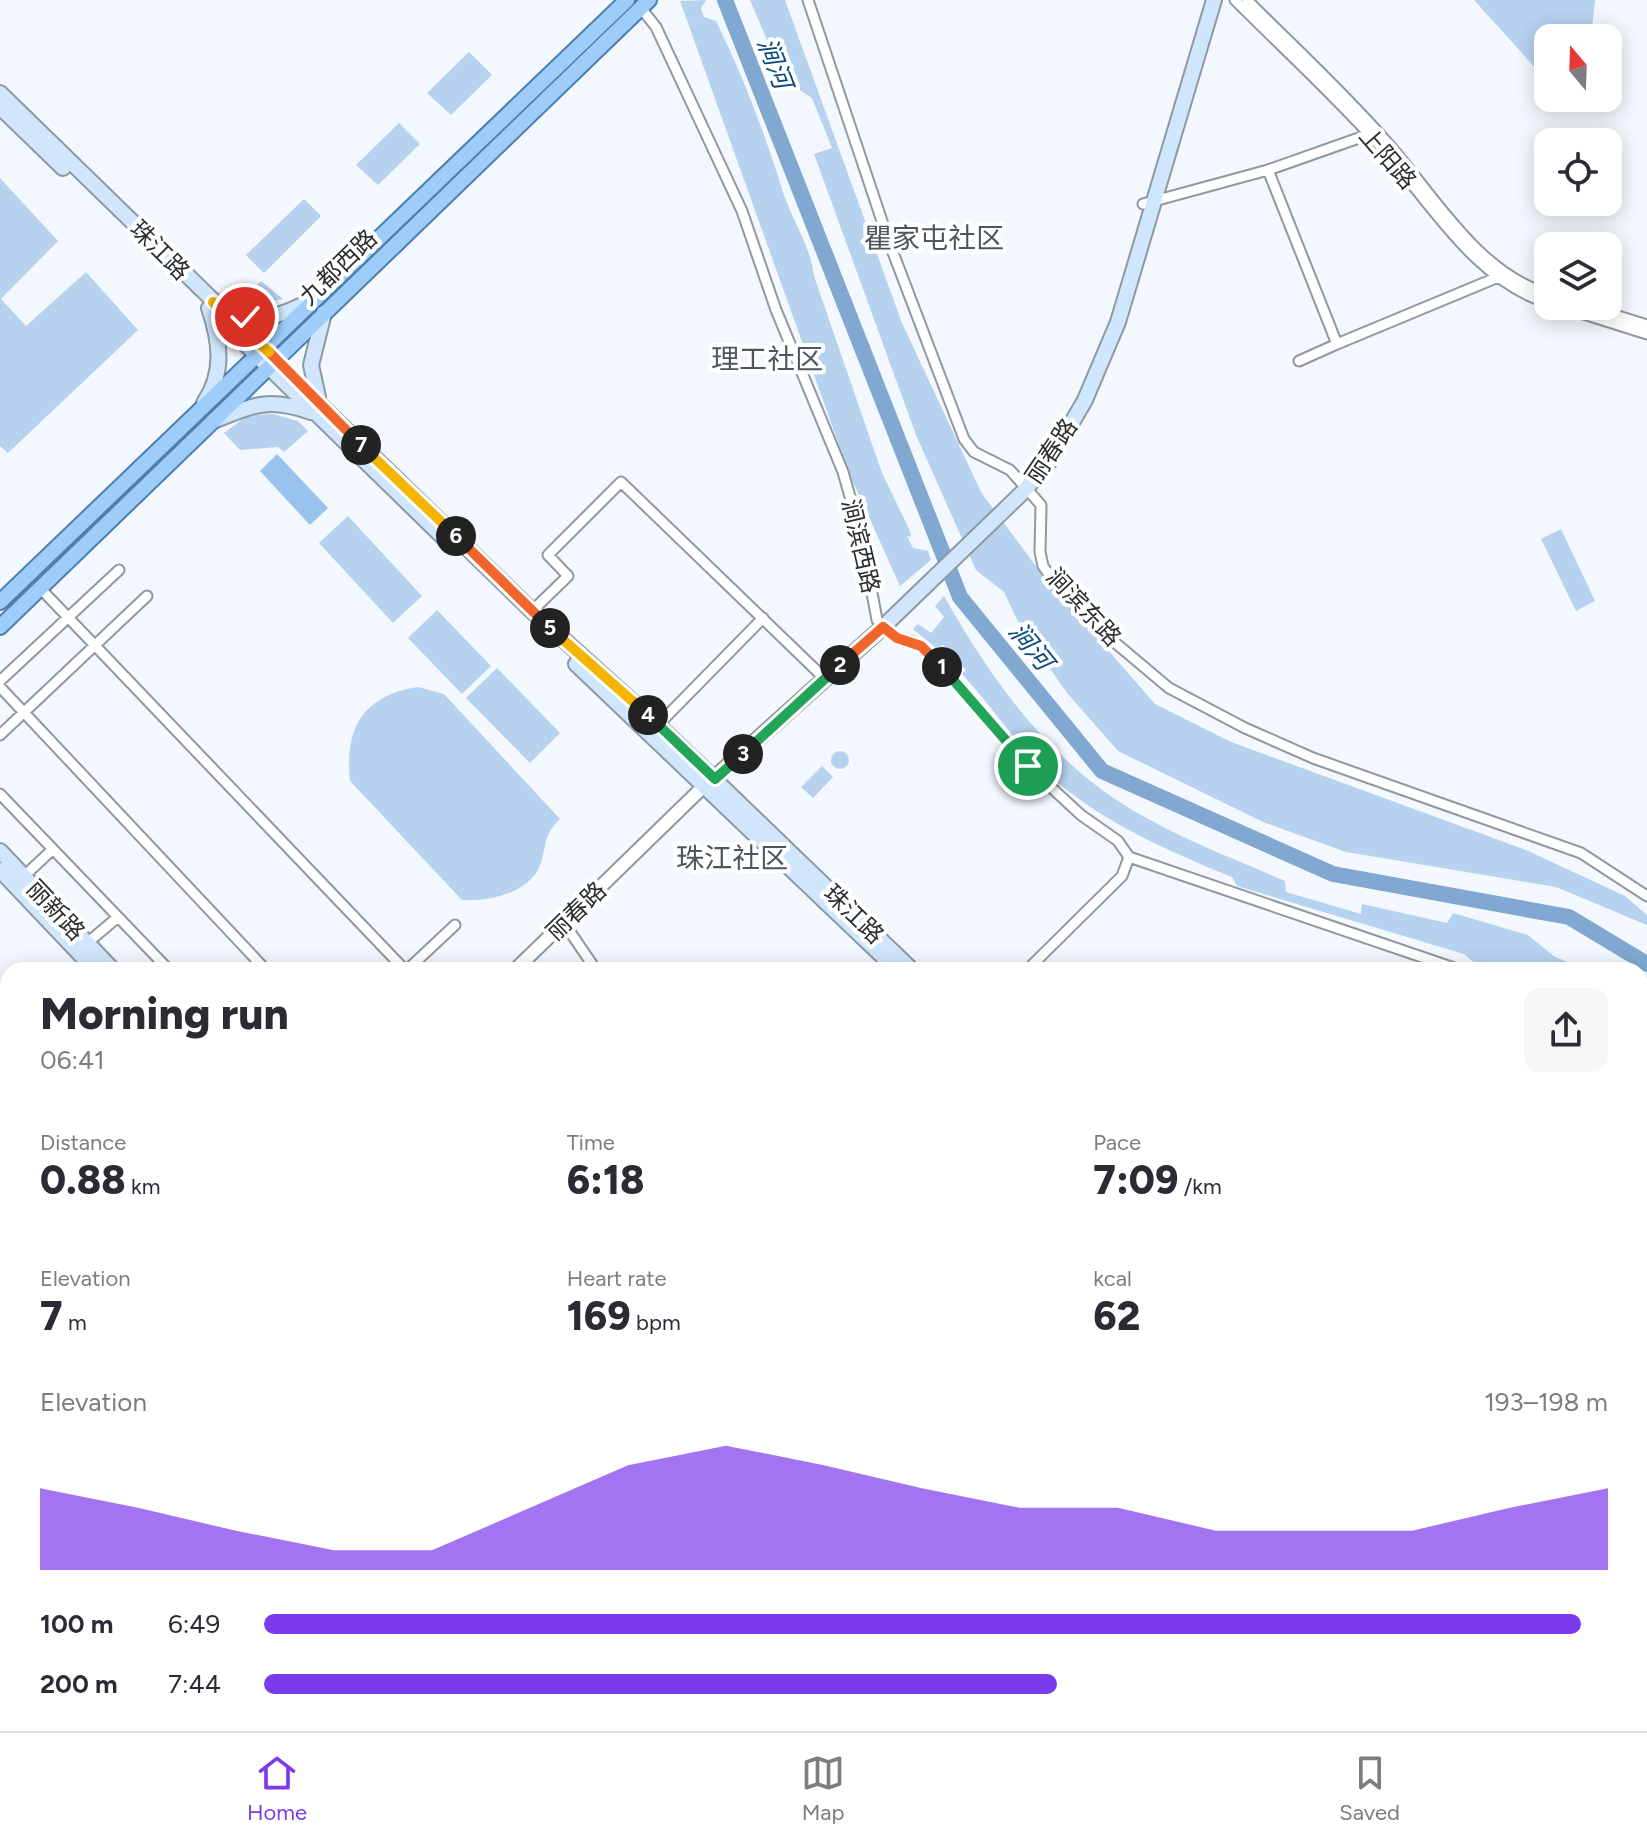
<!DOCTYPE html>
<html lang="en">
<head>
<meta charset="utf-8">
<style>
  :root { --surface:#fff; --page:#f7f7f7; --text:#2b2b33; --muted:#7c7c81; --line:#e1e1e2; --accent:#7c3aed }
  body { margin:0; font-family:Figtree,"Noto Sans SC",sans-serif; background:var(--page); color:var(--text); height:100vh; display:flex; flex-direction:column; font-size:30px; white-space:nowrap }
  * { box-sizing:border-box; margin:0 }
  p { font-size:26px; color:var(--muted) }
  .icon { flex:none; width:44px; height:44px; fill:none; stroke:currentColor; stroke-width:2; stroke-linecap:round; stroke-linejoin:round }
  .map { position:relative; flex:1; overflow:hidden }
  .sheet { position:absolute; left:0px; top:962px; width:1648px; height:770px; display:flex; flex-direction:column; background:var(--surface); border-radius:24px 24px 0 0; box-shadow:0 4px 20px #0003 }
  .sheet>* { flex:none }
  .needle { width:52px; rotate:341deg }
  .controls { position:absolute; left:1534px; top:24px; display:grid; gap:16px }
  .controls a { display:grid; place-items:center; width:88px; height:88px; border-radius:16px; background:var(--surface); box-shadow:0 4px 20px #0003; font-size:40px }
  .pin { position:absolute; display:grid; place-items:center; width:68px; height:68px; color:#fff; margin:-34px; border:4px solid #fff; border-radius:50%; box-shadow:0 2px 8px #0007 }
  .km { position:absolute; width:40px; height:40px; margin:-20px; border-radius:50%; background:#222; color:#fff; font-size:22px; line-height:40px; text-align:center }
  .round { display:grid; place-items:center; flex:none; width:84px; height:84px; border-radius:16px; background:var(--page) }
  .overview { display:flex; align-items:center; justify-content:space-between; height:136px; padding:0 40px }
  h1 { font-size:44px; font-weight:800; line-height:60px }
  .metrics { display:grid; grid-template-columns:repeat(3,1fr); gap:12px; height:136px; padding:8px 40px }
  .metrics div { display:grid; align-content:center }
  .metrics b { font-size:40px; font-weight:800 }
  .metrics small { font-size:22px; font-weight:400 }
  .metrics p { font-size:22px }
  .chart { height:224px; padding:16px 40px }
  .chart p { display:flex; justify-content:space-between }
  .chart svg { width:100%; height:144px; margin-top:8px; fill:var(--accent); opacity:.7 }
  ul { padding:0 40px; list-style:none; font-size:26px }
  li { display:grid; grid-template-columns:128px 96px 1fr; align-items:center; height:60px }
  li i { height:20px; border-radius:10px; background:var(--accent) }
  .menu { display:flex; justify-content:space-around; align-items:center; height:112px; border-top:2px solid var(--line); background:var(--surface); font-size:22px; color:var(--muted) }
  .menu a { display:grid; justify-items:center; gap:4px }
  .menu .current { color:var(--accent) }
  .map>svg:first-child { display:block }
</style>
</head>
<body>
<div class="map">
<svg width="1647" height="1731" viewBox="0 0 1647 1731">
  <rect width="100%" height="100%" fill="#f2f8fd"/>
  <path fill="#b6d2ef" d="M706,0L701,8L704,17L716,21C743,76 764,131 782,189C791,219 810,244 814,276L882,473L910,531L911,537L907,536L913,548L928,551L931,560L900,586L849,473L680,1Z
    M750,0H785L902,323L981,492L1041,573L1155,704L1231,742L1526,850L1625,896L1647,915V925L1556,887L1346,852L1263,822L1118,751L1068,694L1021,628L1004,592L976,570L916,435L814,154L832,148L812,98L784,80Z
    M1474,0H1595L1591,38H1548V82Z
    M469,52L492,75L451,115L427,93Z
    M399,123L420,144L378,185L356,165Z
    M0,178L58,241L1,299L26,326L86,272L138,330L8,453L0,446Z
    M304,199L321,216L264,273L246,255Z
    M261,281L283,299L260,303L244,298Z
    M273,414L298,421L308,431L284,452L278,447L240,450L224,433L248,415Z
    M348,516L422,596L393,623L319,543Z
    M1561,529L1595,601L1576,611L1541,539Z
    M944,596C993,683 1052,765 1141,815C1186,841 1237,860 1285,881L1286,892L1361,914L1362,904L1447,923L1453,913L1528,935L1555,957L1588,970H1483L1464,954L1237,886L1232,877C1163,849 1085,815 1033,759C1008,732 987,701 962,674L966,670L943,645L936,648L913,629L918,624L931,633L944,617L935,606Z
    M437,610L491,666L462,694L408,638Z
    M497,668L560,733L530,763L466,698Z
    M418,687L444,694L560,819C542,836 548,844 540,865C530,893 488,902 462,900L350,781C344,729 363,695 418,687Z
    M831 760a9 9 0 1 1 18 0a9 9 0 1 1-18 0Z
    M822,766L833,777L813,798L801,787Z
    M1640,990L1647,993V1039L1640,1036Z
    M1647,1338V1698L1640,1691V1343Z"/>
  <path fill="#99c2ec" d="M277,454L328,508L310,525L260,471Z"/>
  <path fill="#80a8d0" d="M1560,1724H1592L1598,1731H1558Z"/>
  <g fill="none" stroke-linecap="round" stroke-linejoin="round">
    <path stroke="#80a8d0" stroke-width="16" d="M725,0L960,597L1102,771L1333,874L1569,917L1647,964"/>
    <g stroke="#9098a1" stroke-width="13">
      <path id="minor" d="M808,0L889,242L964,439L974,452L1010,470L1041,505L1040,552L1043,566L1053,580L1094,625L1169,688L1245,728L1313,758L1581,853L1647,896
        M1235,0C1284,49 1335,96 1381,147C1431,202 1474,280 1548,303
        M1247,0C1293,46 1342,91 1385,140C1433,193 1476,272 1548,294
        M641,8L656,27L742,211L776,310L843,472L862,539L877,620L897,638L912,641L932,657L1028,766L1081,815L1118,841L1129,857L1460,970
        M1268,170L1337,344L1299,361
        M1143,204L1268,170L1373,133
        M1558,306L1647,334
        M1586,306L1647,325
        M1337,344L1503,275
        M40,588L405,970
        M532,611L568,576L548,555L621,482L819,673
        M0,681L119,570
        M0,687L266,970
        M658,725L763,618
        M0,735L147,596
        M0,794L169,970
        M20,880L53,849
        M564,923L596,970
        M86,944L118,917
        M407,970L455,925
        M1027,970L1122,876L1129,857
        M1640,1040L1647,1045
        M1640,1332L1647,1326
        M511,1724L517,1731
        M951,1731L959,1724
        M1215,1731L1223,1724
        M1526,1731L1529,1724"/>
    </g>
    <g stroke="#9098a1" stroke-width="16">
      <path id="tertiary" d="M515,970L705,785
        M0,1462L8,1454"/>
    </g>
    <g stroke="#9098a1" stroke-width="18">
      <path id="secondary" d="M0,93L532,611L658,725L912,970
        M0,107L63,168
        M229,311C258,325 285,315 311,300
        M237,336L448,542
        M318,397L311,365L324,313
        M204,403C225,372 220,341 209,308
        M213,421C254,405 267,397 311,412
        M576,664L897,970
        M709,783L885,625L1023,492L1049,462L1085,400L1118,322L1214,0
        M0,851L113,970
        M0,870L95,970
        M1640,1711L1647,1719
        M813,1724L820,1731
        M830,1724L837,1731
        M1638,1724L1645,1731
        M779,1731L786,1724"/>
    </g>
    <g stroke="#4c7fb0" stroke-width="18">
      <path id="primary" d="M0,602L627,0
        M0,627L649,0
        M0,1715L8,1723
        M747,1731L754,1724
        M764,1731L772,1724"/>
    </g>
    <g stroke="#4c7fb0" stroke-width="20">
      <path id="trunk" d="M0,1727L3,1731"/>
    </g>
    <use href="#minor" stroke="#fff" stroke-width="9"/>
    <use href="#tertiary" stroke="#fff" stroke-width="12"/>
    <use href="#secondary" stroke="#cfe6fc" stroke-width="14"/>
    <use href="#primary" stroke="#9ecdf9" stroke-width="14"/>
    <use href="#trunk" stroke="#7ebcf7" stroke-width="16"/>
  </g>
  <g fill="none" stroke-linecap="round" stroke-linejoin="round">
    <g stroke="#fff" stroke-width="16">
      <path id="split-1" d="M942,667L1028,766"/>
    </g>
    <g stroke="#fff" stroke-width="16">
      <path id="split-2" d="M840,665L883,627L897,638L921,646L942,667"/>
    </g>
    <g stroke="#fff" stroke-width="16">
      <path id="split-3" d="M743,754L840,665"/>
    </g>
    <g stroke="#fff" stroke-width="16">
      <path id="split-4" d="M648,715L715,779L743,754"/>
    </g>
    <g stroke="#fff" stroke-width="16">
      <path id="split-5" d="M550,628L648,715"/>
    </g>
    <g stroke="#fff" stroke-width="16">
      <path id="split-6" d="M456,536L550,628"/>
    </g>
    <g stroke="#fff" stroke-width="16">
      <path id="split-7" d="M361,445L456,536"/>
    </g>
    <g stroke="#fff" stroke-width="16">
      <path id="split-8" d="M269,352L361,445"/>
    </g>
    <g stroke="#fff" stroke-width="16">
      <path id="split-9" d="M245,317L213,302L269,352"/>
    </g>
    <use href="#split-1" stroke="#22a559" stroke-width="10"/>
    <use href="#split-2" stroke="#f0652b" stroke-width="10"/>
    <use href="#split-3" stroke="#22a559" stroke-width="10"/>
    <use href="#split-4" stroke="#22a559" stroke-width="10"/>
    <use href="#split-5" stroke="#f5b400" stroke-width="10"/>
    <use href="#split-6" stroke="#f0652b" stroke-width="10"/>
    <use href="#split-7" stroke="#f5b400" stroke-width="10"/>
    <use href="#split-8" stroke="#f0652b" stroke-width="10"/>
    <use href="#split-9" stroke="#f5b400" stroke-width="10"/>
  </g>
  <g text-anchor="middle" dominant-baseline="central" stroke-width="8" stroke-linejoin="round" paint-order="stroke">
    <g font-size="24" fill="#2a2e31" stroke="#fff">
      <text transform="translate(1388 158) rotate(49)">上阳路</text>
      <text transform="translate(160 250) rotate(45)">珠江路</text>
      <text transform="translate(338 267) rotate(-44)">九都西路</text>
      <text transform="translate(1051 451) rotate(-56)">丽春路</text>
      <text transform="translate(861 546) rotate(77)">涧滨西路</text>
      <text transform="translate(1084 607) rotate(47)">涧滨东路</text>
      <text transform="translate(56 910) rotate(47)">丽新路</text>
      <text transform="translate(576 911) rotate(-44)">丽春路</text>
      <text transform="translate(854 914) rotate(44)">珠江路</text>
    </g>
    <g font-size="26" font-style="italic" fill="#0b4a7d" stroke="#fff">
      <text transform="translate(775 63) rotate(69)">涧河</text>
      <text transform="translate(1031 646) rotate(51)">涧河</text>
    </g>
    <g font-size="28" fill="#4e565d" stroke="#fff">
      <text x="934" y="238">瞿家屯社区</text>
      <text x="767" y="359">理工社区</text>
      <text x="732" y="858">珠江社区</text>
    </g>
  </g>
</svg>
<div class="controls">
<a><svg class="needle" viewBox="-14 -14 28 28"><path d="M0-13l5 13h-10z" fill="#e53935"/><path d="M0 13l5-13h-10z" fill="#7c7c81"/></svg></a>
<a><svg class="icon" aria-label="locate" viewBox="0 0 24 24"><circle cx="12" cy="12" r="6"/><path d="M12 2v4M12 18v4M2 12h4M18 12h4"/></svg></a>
<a><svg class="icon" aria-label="layers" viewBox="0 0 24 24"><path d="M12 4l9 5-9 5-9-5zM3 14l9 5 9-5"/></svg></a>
</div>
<div class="pin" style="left:1028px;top:766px;background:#1e9e55"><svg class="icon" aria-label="arrive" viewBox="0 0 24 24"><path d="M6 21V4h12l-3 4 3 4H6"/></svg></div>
<div class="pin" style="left:245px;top:317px;background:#d93025"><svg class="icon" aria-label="check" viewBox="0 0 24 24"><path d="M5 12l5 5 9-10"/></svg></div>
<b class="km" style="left:942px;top:667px">1</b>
<b class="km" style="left:840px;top:665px">2</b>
<b class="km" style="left:743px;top:754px">3</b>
<b class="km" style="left:648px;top:715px">4</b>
<b class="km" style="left:550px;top:628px">5</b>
<b class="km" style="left:456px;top:536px">6</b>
<b class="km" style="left:361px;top:445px">7</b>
<section class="sheet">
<div class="overview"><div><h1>Morning run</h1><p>06:41</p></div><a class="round"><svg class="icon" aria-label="share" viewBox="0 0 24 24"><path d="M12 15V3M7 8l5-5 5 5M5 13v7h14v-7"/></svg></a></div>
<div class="metrics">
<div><p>Distance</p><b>0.88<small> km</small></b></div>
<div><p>Time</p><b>6:18</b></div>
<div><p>Pace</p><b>7:09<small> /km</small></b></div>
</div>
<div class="metrics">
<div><p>Elevation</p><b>7<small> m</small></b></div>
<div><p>Heart rate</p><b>169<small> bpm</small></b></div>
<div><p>kcal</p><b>62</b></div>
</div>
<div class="chart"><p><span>Elevation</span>193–198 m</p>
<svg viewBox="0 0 160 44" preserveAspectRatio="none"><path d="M0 44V19L10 25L20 32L30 38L40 38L50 25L60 12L70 6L80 12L90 19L100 25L110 25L120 32L130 32L140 32L150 25L160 19V44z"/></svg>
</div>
<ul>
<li><b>100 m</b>6:49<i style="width:98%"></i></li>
<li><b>200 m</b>7:44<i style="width:59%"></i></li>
</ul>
</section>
</div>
<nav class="menu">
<a class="current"><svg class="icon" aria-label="home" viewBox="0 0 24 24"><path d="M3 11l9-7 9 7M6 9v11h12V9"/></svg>Home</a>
<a><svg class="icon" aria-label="map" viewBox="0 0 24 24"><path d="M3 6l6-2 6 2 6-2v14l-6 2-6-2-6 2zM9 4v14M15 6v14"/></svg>Map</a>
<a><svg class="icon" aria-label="saved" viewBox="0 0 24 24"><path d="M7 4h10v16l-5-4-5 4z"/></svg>Saved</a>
</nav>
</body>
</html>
